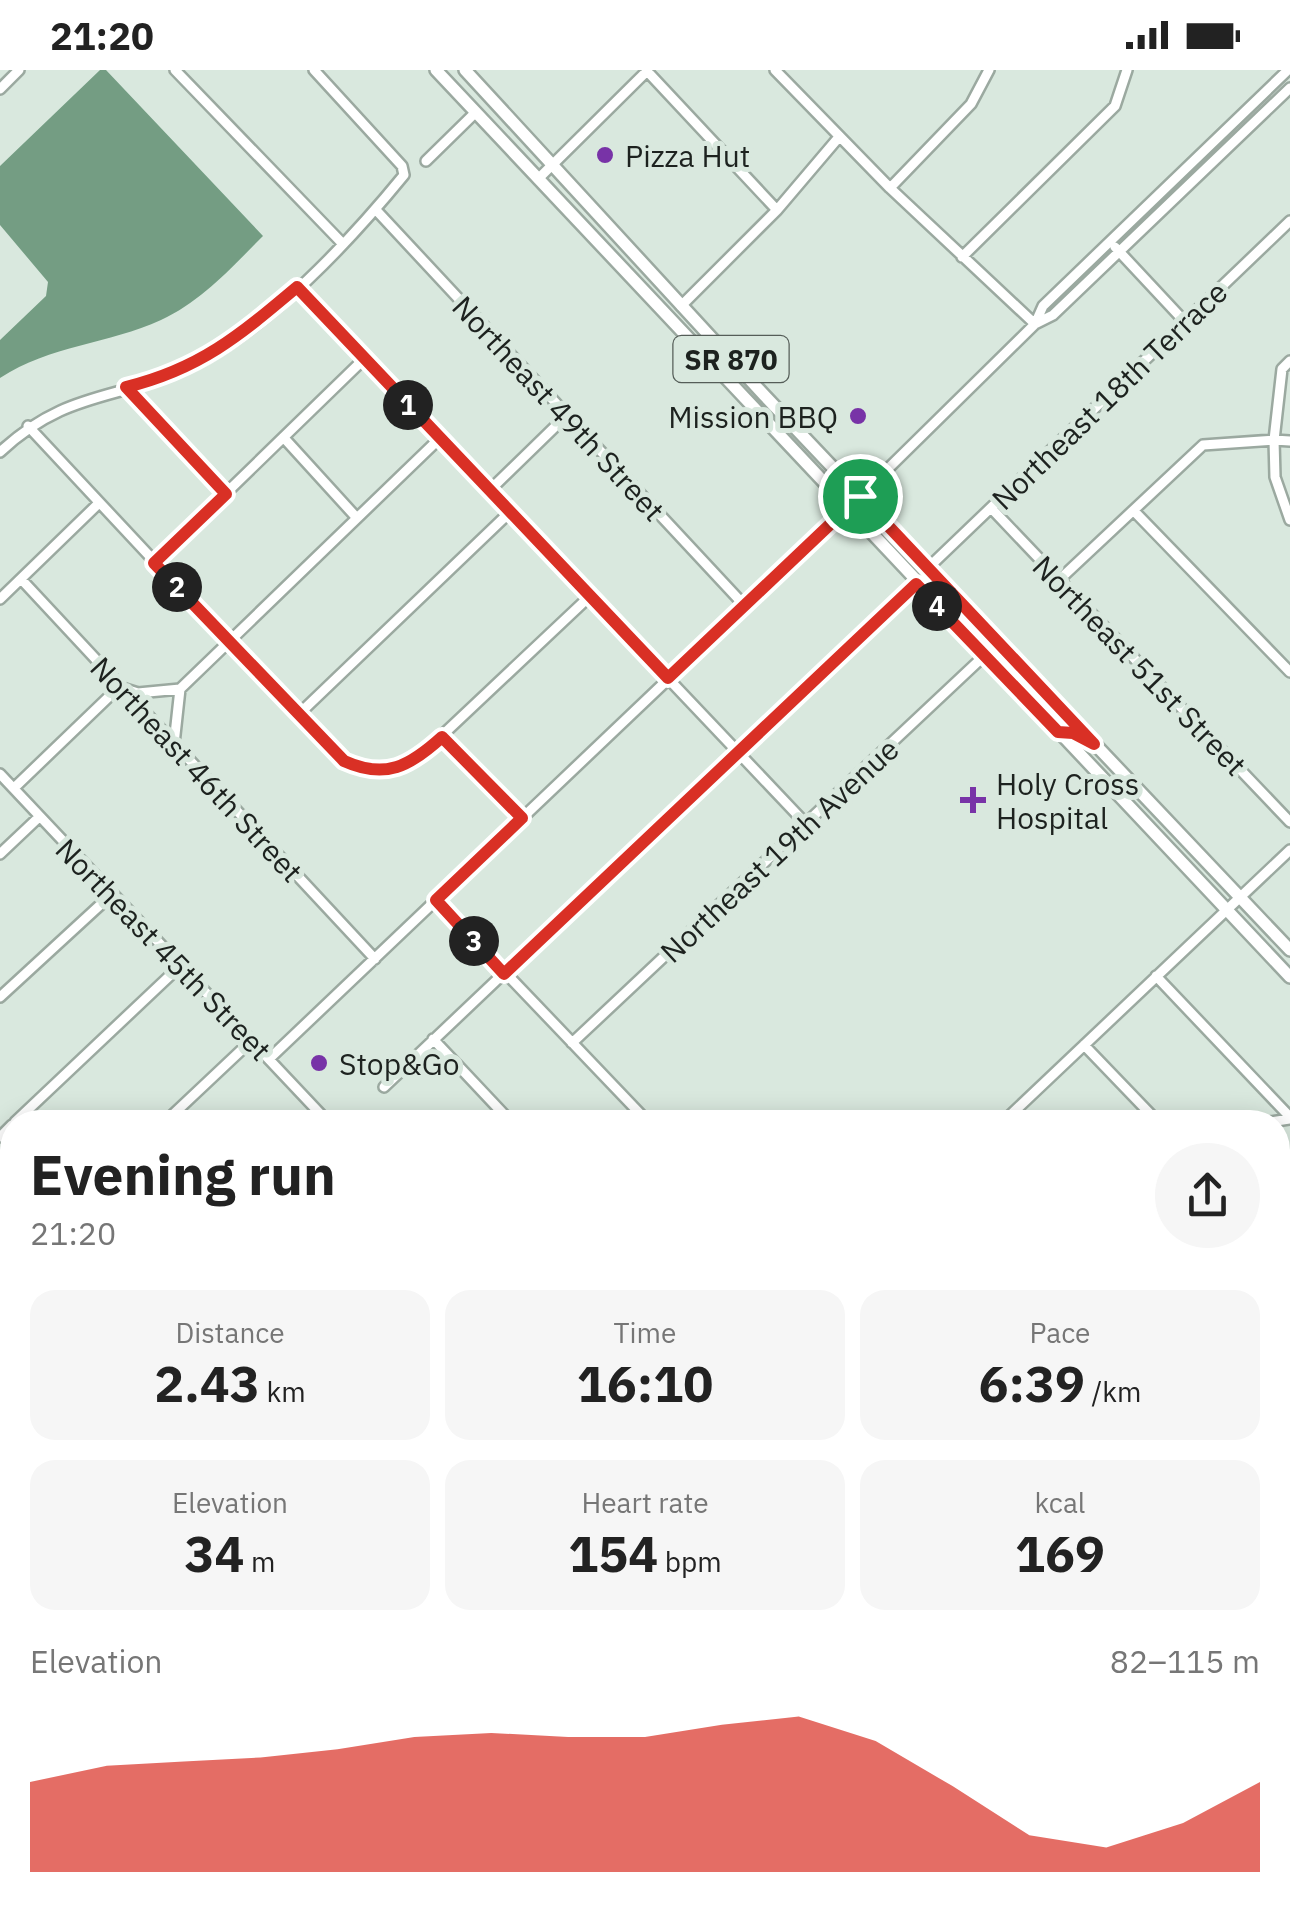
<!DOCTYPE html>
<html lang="en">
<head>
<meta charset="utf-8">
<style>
  :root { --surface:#fff; --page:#f6f6f6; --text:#222; --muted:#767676; --accent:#d93025 }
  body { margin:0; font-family:"IBM Plex Sans",sans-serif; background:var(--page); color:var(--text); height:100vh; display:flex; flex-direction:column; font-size:38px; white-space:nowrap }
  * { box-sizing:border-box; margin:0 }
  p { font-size:32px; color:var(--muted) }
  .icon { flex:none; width:55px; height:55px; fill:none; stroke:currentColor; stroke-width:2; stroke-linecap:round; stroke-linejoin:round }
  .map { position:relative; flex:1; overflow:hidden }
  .side { position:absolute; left:0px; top:1040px; width:1290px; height:810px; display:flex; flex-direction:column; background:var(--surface); border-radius:40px 40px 0 0; box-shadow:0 5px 25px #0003 }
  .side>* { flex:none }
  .pin { position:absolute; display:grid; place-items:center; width:85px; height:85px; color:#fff; margin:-42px; border:5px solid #fff; border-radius:50%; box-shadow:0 2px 10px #0007 }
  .km { position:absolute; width:50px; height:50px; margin:-25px; border-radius:50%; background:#222; color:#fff; font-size:28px; line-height:50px; text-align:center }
  .round { display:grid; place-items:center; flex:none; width:105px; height:105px; border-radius:52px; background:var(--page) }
  .head { display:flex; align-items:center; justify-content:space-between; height:170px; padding:0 30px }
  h1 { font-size:55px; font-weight:800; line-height:75px }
  .figures { display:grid; grid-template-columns:repeat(3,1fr); gap:15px; height:170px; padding:10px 30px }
  .figures div { display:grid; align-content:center; border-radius:25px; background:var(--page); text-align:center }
  .figures b { font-size:50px; font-weight:800 }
  .figures small { font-size:28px; font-weight:400 }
  .figures p { font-size:28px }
  .chart { height:280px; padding:20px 30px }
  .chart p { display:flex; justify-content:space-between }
  .chart svg { width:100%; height:180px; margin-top:10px; fill:var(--accent); opacity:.7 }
  .status { display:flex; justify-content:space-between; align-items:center; height:70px; padding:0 50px; background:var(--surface); direction:ltr }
  .status svg { height:28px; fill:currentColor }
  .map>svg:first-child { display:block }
</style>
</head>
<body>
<div class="status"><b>21:20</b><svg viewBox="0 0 49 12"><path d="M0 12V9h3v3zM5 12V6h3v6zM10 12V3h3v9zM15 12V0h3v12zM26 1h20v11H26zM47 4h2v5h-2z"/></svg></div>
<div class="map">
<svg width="1290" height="1850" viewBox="0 0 1290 1850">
  <rect width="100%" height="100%" fill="#d9e8de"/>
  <path fill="#a4c3af" d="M1290,1465V1850H959L994,1838H1278V1483Z
    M359,1838H639L626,1850H346Z"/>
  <path fill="#749d83" d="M100,0H106L263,166C232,197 202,231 161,250C109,274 50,275 0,308V270L46,226L48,212L0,155V96Z"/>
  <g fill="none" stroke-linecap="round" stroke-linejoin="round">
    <g stroke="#9ba9a0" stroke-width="14">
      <path id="minor" d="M175,0L342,173
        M646,0L777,140
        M775,0L890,118L1035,254
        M0,19L19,0
        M426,91L476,42
        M538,109L648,0
        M890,118L971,34L989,0
        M376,140L744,535
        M1115,177L1185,252
        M962,187L1115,36L1127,0
        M297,217L807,755
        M681,236L777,140L839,67
        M1035,254L1043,236L1288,0
        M126,317L226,424
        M28,356L298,645C336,684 359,719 417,689L590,526
        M284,368L356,447
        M1290,371L1274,370L1275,407L1290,450
        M0,382C69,318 118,332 193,295C270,257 350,171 404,105L402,96L314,0
        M490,420L565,347
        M991,438L1290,752
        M1134,441L1290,602
        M154,493L364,289
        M928,498L1290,151
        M21,509L375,889
        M1059,510L1203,375L1274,370L1282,299L1290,291
        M0,529L98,434
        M298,645L510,442
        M442,667L522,748
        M174,674L180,619
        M0,704L328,1052
        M14,718L119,617L138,623L180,619L440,368
        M0,784L38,748
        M436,830L648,1052
        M1156,906L1290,1047
        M0,927L111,825
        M433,969L511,1052
        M572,973L985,585
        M1084,975L1158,1052
        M269,989L847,439L1035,254L1053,245L1290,18
        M384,1017L915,513
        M15,1052L179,897
        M165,1052L251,971
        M1003,1052L1290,780
        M1270,1052L1290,1049
        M0,1067L12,1055
        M0,1208L12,1196
        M0,1286L12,1300
        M1278,1362L1290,1355
        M0,1392L12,1380
        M0,1534L12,1522
        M750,1838L758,1850
        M75,1850L88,1838
        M234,1850L247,1838
        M797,1850L817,1838"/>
    </g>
    <g stroke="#9ba9a0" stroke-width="16">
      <path id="major" d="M436,0L1290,907
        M465,0L764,325L1290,880
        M1278,1178L1290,1175
        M1278,1199L1290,1197
        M0,1707L12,1695
        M0,1735L12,1724"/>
    </g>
    <use href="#minor" stroke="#fff" stroke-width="9"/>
    <use href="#major" stroke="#fff" stroke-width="11"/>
  </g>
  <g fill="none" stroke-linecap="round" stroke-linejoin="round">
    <g stroke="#fff" stroke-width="20">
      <path id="route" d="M297,217L668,608L860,426L1094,674L1073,663L1058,662L916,514L504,904L436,830L522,748L442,667C410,696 386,710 344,691L154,493L226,424L126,317C200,299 240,265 297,217Z"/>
    </g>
    <use href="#route" stroke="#d93025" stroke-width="12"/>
  </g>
  <g fill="#7833a7" stroke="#d9e8de" stroke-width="4">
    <circle cx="605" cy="85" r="10"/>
    <circle cx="858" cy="346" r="10"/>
    <path d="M968 715h10v10h10v10h-10v10h-10v-10h-10v-10h10z"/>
    <circle cx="319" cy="993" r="10"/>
  </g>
  <g text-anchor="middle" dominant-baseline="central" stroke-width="10" stroke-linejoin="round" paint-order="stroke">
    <rect fill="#d9e8de" stroke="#555d58" stroke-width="2.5" x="673.5" y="266" width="115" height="46" rx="8"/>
    <g font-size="28" font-weight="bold" fill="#1d221f">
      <text x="731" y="289">SR 870</text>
    </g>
    <g font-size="30" fill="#1d221f" stroke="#d9e8de" text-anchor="start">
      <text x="625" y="85">Pizza Hut</text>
      <text x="838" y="346" text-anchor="end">Mission BBQ</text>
      <text x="996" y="713">Holy Cross<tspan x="996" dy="34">Hospital</tspan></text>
      <text x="339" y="993">Stop&amp;Go</text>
    </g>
    <g font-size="30" fill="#1d221f" stroke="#d9e8de">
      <text transform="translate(1109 325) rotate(-44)">Northeast 18th Terrace</text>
      <text transform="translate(559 338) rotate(47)">Northeast 49th Street</text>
      <text transform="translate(1140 595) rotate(46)">Northeast 51st Street</text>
      <text transform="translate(197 699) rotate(47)">Northeast 46th Street</text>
      <text transform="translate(779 780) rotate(-43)">Northeast 19th Avenue</text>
      <text transform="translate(164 879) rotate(46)">Northeast 45th Street</text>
    </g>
  </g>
</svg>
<div class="pin" style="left:860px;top:426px;background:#1e9e55"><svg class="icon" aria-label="arrive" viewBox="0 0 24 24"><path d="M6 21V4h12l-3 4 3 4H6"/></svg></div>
<b class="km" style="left:408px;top:335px">1</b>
<b class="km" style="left:177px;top:517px">2</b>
<b class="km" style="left:474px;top:871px">3</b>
<b class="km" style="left:937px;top:536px">4</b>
<section class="side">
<div class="head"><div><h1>Evening run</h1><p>21:20</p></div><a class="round"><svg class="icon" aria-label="share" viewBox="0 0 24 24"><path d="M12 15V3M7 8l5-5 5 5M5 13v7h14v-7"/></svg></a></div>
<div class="figures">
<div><p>Distance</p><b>2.43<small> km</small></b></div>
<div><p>Time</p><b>16:10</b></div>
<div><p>Pace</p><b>6:39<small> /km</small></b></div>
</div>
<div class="figures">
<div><p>Elevation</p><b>34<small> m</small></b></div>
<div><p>Heart rate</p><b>154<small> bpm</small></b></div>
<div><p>kcal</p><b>169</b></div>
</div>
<div class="chart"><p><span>Elevation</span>82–115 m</p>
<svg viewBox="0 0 160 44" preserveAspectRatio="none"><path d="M0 44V22L10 18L20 17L30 16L40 14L50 11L60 10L70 11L80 11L90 8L100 6L110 12L120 23L130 35L140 38L150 32L160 22V44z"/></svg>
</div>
</section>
</div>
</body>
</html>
